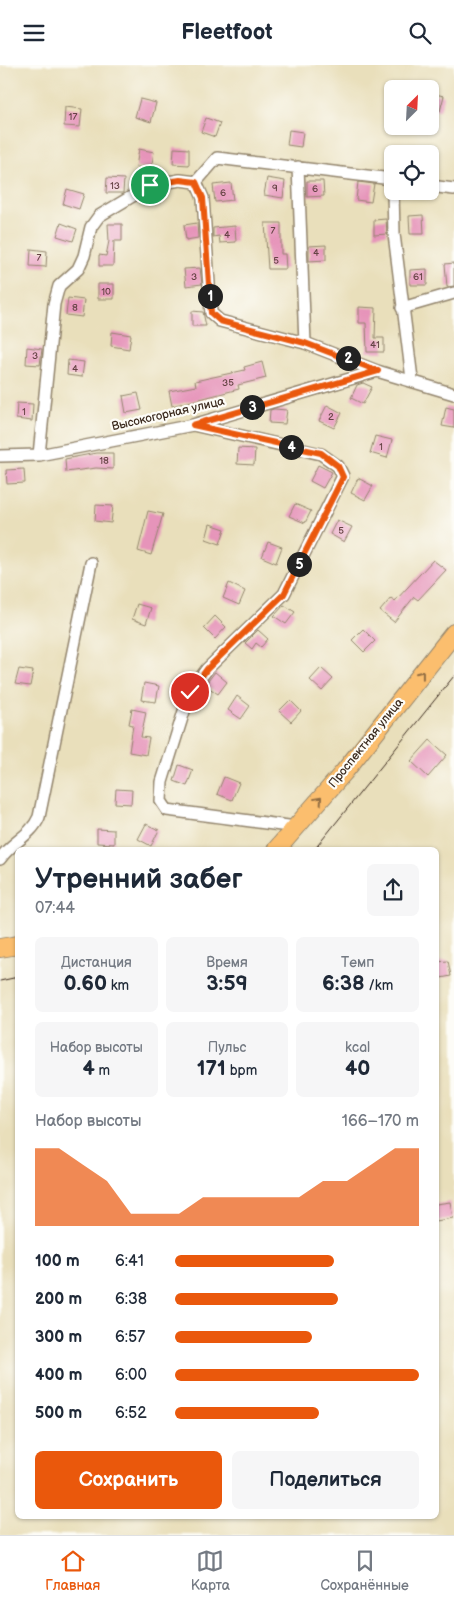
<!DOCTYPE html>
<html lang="ru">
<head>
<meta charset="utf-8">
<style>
  :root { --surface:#fff; --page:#f6f6f7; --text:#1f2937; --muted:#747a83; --line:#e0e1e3; --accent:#ea580c }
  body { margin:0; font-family:"Balsamiq Sans",sans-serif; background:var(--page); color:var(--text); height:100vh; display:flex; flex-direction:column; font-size:19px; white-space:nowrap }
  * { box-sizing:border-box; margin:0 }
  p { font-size:16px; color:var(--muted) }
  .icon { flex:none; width:28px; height:28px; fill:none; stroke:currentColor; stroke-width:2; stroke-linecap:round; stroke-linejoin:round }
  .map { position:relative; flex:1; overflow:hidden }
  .details { position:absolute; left:15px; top:782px; width:424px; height:672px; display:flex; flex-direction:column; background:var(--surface); border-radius:8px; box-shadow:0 1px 4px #0004 }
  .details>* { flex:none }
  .needle { width:32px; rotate:24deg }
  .controls { position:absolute; left:384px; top:15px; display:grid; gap:10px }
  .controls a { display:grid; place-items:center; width:55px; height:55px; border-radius:8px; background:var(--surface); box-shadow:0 1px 4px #0004; font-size:25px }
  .pin { position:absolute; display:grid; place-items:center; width:42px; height:42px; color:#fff; margin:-21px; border:2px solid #fff; border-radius:50%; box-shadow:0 1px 5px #0007 }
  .km { position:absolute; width:25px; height:25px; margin:-12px; border-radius:50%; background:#222; color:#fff; font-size:14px; line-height:25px; text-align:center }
  .round { display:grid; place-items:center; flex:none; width:52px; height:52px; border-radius:8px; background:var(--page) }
  .headline { display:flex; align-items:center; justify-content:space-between; height:85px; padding:0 20px }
  h1 { font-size:28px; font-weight:800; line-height:38px }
  .stats { display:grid; grid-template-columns:repeat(3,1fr); gap:8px; height:85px; padding:5px 20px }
  .stats div { display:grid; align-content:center; border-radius:8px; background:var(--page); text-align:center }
  .stats b { font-size:21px; font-weight:800 }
  .stats small { font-size:14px; font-weight:400 }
  .stats p { font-size:14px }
  .chart { height:140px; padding:10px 20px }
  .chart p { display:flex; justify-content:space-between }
  .chart svg { width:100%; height:90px; margin-top:5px; fill:var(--accent); opacity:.7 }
  .primary-button { display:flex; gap:10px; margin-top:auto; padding:10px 20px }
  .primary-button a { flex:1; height:58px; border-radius:8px; background:var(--accent); color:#fff; font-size:20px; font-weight:800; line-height:58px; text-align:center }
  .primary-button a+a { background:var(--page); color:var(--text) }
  ul { padding:0 20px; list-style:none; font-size:16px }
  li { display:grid; grid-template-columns:80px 60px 1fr; align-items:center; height:38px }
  li i { height:12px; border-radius:6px; background:var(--accent) }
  header { display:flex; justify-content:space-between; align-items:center; height:65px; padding:0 20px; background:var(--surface); font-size:22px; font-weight:800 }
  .tab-bar { display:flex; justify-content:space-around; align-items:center; height:70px; border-top:1px solid var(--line); background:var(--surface); font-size:14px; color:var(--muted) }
  .tab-bar a { display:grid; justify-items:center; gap:2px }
  .tab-bar .selected { color:var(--accent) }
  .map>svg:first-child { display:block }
</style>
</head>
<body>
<header><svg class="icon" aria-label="menu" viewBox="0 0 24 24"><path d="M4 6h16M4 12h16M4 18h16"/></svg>Fleetfoot<svg class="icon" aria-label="search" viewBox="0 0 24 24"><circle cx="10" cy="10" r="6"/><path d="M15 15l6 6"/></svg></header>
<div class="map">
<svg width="454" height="1470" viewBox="0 0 454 1470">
  <rect width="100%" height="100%" fill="#fdfcf7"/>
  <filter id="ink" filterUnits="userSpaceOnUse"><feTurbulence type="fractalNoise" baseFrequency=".02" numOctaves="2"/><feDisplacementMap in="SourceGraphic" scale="10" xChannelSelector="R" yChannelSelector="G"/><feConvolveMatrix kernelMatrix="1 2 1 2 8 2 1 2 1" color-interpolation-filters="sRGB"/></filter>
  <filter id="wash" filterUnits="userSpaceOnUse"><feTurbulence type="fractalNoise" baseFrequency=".0096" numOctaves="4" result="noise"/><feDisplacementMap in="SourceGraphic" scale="20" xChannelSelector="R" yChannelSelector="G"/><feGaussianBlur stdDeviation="1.12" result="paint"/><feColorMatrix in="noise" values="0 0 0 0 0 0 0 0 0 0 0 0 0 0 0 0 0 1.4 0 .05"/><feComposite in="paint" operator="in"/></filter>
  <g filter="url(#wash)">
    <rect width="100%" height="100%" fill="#e9dfbb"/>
    <g id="blocks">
      <path fill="#e694ba" d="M430,28L444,31L440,46L430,44Z
        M140,34L156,38L151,57L135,52Z
        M65,42L82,44L80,62L64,61Z
        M206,53L220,58L215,72L201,67Z
        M289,65L303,67L301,82L287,80Z
        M174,83L189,84V100L173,99Z
        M139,84L154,87L151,104L136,102Z
        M107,113L124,114L123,128H106Z
        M267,113L285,116L283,133L264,130Z
        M307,116H323L324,131L307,132Z
        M358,117L374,119L371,137L356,135Z
        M231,118L233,135L215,137L213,120Z
        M67,124L84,129L79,144L63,139Z
        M423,150L424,169H410L409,151Z
        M386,154L387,169L374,170V155Z
        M61,158L77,164L73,176L57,171Z
        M197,158L198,173L186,175L184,160Z
        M265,158H281V189H285L286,204H268Z
        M108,159H122V176H114L113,201H99V190L106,191L109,176Z
        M235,161L236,177L220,178L219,171L213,172V163Z
        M326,180V195L309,196V181Z
        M31,184L47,186L46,202L30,201Z
        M454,198V221L447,222L445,199Z
        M200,203L202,219L186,221L184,204Z
        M427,204V220H410V205Z
        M98,219H114V234H98Z
        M68,233L84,235L82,252L66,250Z
        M359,242L376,243L375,273H384V287H367L366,258H359Z
        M192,246L203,247L206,261H192Z
        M112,267L131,270L129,284L111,281Z
        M27,282L42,284L40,300L26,299Z
        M68,295L84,297L82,312L67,310Z
        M262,297L266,313L238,320L239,324L172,341L169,326L196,321L195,316L245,305L244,302Z
        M363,318L372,322L363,339L351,333L357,320Z
        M138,328L142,345L126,348L123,331Z
        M17,338L33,339L32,356L16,354Z
        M327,340L342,348L334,363L319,356Z
        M446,342L454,344V363L442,361Z
        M274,344L287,345L285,359L269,358L270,345Z
        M375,371L392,375L387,393L370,388Z
        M238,383L255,384L254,400L237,399Z
        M96,388H113V404L96,403L66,407L65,394Z
        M318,400L332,407L323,423L310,416Z
        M24,404L25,418L7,419L6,405Z
        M358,413L373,421L365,435L351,428Z
        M295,439L311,446L305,458L289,451Z
        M96,440L113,441L111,458L95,456Z
        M148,446L163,449L151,490L138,486Z
        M337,455L352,462L344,477L330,469Z
        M210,459L225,464L220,479L206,474Z
        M268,477L282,482L276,498L262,492Z
        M433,495L446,505L418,535L414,532L394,557L380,546L391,533L395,536Z
        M229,518L245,526L239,540L223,533Z
        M137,539L151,543L146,559L132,554Z
        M284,540L295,547L286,559L274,551Z
        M215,551L226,562L215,574L204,563Z
        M363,564L375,576L364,587L352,575Z
        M258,565L268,574L261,582L256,578L252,584L245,578Z
        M321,603L333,614L322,626L310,615Z
        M19,604L33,606L30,621L15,619Z
        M215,607L227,617L218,629L205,620Z
        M144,618L159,621L156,637L141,635Z
        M237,631L250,641L241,654L228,645Z
        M290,635L301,646L291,657L279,646Z
        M132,644L146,647L141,672L149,673L146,690L129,687L133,660L129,659Z
        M430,675L447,690L428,712L411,696Z
        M179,700L193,705L187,721L174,716Z
        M224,712L239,718L232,735L217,729Z
        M116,724L132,725L131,739L115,738Z
        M146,759L159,765L151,781L138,774Z
        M97,764L114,765V779L97,778Z
        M448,896L451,911L436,914V897Z
        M450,1137L453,1153L436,1156V1139Z"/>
    </g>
  </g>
  <g filter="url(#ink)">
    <use href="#blocks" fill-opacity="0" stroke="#92846c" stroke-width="1"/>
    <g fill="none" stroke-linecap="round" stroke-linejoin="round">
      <g stroke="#92846c" stroke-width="14">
        <path id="minor" d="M298,102L305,278
          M196,117L203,133L211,248L220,256L305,278L377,306
          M430,121L454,124
          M393,126L394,169L412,314
          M402,243L454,228
          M193,360L321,389L338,401L343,411L284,529L207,604L190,627L162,717L161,736L167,745L296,762
          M39,390L54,239L59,221L78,204L84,191L91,162L99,151L151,120L180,115L196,117L217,93L392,114
          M0,391L39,390L193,360L377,306L454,329
          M0,794C11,777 31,771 39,752L91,498"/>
      </g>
      <g stroke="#92846c" stroke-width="20">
        <path id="primary" d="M276,785L344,707L454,568
          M0,883L18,880"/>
      </g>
      <use href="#minor" stroke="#fff" stroke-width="11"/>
      <use href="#primary" stroke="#fbbe6e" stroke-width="18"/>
      <path stroke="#3b2a1e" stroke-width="1" d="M314,785L454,611
        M0,916L18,912"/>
    </g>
    <defs><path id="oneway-chevron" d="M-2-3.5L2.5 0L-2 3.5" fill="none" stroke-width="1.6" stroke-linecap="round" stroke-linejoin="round" transform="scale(1.25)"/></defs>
    <g stroke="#916d42">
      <use href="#oneway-chevron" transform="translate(421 609) rotate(-52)"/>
      <use href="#oneway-chevron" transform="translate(319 735) rotate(-49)"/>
    </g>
  </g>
  <g fill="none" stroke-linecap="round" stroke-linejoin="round" filter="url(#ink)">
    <g stroke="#fff" stroke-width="10">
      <path id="route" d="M150,120L180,115L196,117L203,133L211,248L220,256L305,278L378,306L193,360L321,388L338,401L343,412L284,529L207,604L190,627"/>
    </g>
    <use href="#route" stroke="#ea580c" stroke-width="6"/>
  </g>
  <g text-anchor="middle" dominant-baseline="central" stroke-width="4.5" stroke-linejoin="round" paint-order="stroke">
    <g font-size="10" fill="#664445">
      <text x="73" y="52">17</text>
      <text x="115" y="121">13</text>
      <text x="275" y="123">9</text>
      <text x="315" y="124">6</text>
      <text x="223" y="128">6</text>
      <text x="273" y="166">7</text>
      <text x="227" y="170">4</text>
      <text x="316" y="188">4</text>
      <text x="39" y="193">7</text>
      <text x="276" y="196">5</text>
      <text x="194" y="212">3</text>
      <text x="418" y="212">61</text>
      <text x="106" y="227">10</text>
      <text x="75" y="243">8</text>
      <text x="375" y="280">41</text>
      <text x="35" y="291">3</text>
      <text x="75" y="304">4</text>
      <text x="228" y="318">35</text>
      <text x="24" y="347">1</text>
      <text x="331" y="352">2</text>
      <text x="381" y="382">1</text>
      <text x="104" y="396">18</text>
      <text x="341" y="466">5</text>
    </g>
    <g font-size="12" fill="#3b2a1e" stroke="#fdfcf7">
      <text transform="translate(168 349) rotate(-13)">Высокогорная улица</text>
      <text transform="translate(366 678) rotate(-51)">Проспектная улица</text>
    </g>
  </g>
</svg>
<div class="controls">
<a><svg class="needle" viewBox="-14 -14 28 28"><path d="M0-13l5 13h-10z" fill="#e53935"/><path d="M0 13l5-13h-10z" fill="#747a83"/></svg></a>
<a><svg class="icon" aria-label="locate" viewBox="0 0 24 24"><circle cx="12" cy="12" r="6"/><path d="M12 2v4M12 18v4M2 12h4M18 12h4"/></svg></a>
</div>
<div class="pin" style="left:150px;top:120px;background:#1e9e55"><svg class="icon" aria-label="arrive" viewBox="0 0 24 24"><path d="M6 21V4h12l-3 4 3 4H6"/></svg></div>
<div class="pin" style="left:190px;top:627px;background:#d93025"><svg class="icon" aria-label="check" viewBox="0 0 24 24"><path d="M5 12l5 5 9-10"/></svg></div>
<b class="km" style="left:210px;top:231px">1</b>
<b class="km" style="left:348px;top:293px">2</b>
<b class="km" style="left:252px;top:342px">3</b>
<b class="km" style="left:291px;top:382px">4</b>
<b class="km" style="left:299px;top:499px">5</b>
<section class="details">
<div class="headline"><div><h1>Утренний забег</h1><p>07:44</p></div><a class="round"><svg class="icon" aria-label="share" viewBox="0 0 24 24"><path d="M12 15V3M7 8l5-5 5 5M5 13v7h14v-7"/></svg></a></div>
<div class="stats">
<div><p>Дистанция</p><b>0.60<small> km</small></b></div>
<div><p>Время</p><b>3:59</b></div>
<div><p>Темп</p><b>6:38<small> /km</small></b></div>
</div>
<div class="stats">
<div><p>Набор высоты</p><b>4<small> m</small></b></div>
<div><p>Пульс</p><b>171<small> bpm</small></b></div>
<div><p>kcal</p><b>40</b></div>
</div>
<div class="chart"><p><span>Набор высоты</span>166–170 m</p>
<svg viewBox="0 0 160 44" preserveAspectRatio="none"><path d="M0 44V6L10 6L20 14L30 22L40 38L50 38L60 38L70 30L80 30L90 30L100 30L110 30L120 22L130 22L140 14L150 6L160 6V44z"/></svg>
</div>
<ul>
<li><b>100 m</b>6:41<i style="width:65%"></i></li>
<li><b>200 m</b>6:38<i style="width:67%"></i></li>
<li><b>300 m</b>6:57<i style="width:56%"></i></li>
<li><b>400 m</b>6:00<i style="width:100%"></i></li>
<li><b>500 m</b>6:52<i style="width:59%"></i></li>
</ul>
<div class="primary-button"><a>Сохранить</a><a>Поделиться</a></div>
</section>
</div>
<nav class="tab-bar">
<a class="selected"><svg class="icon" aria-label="home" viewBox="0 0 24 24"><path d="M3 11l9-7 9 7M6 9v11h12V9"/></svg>Главная</a>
<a><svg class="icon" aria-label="map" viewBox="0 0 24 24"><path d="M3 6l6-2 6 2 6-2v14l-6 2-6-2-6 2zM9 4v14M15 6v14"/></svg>Карта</a>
<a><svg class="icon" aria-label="saved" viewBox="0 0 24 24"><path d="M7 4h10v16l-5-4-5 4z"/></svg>Сохранённые</a>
</nav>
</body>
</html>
